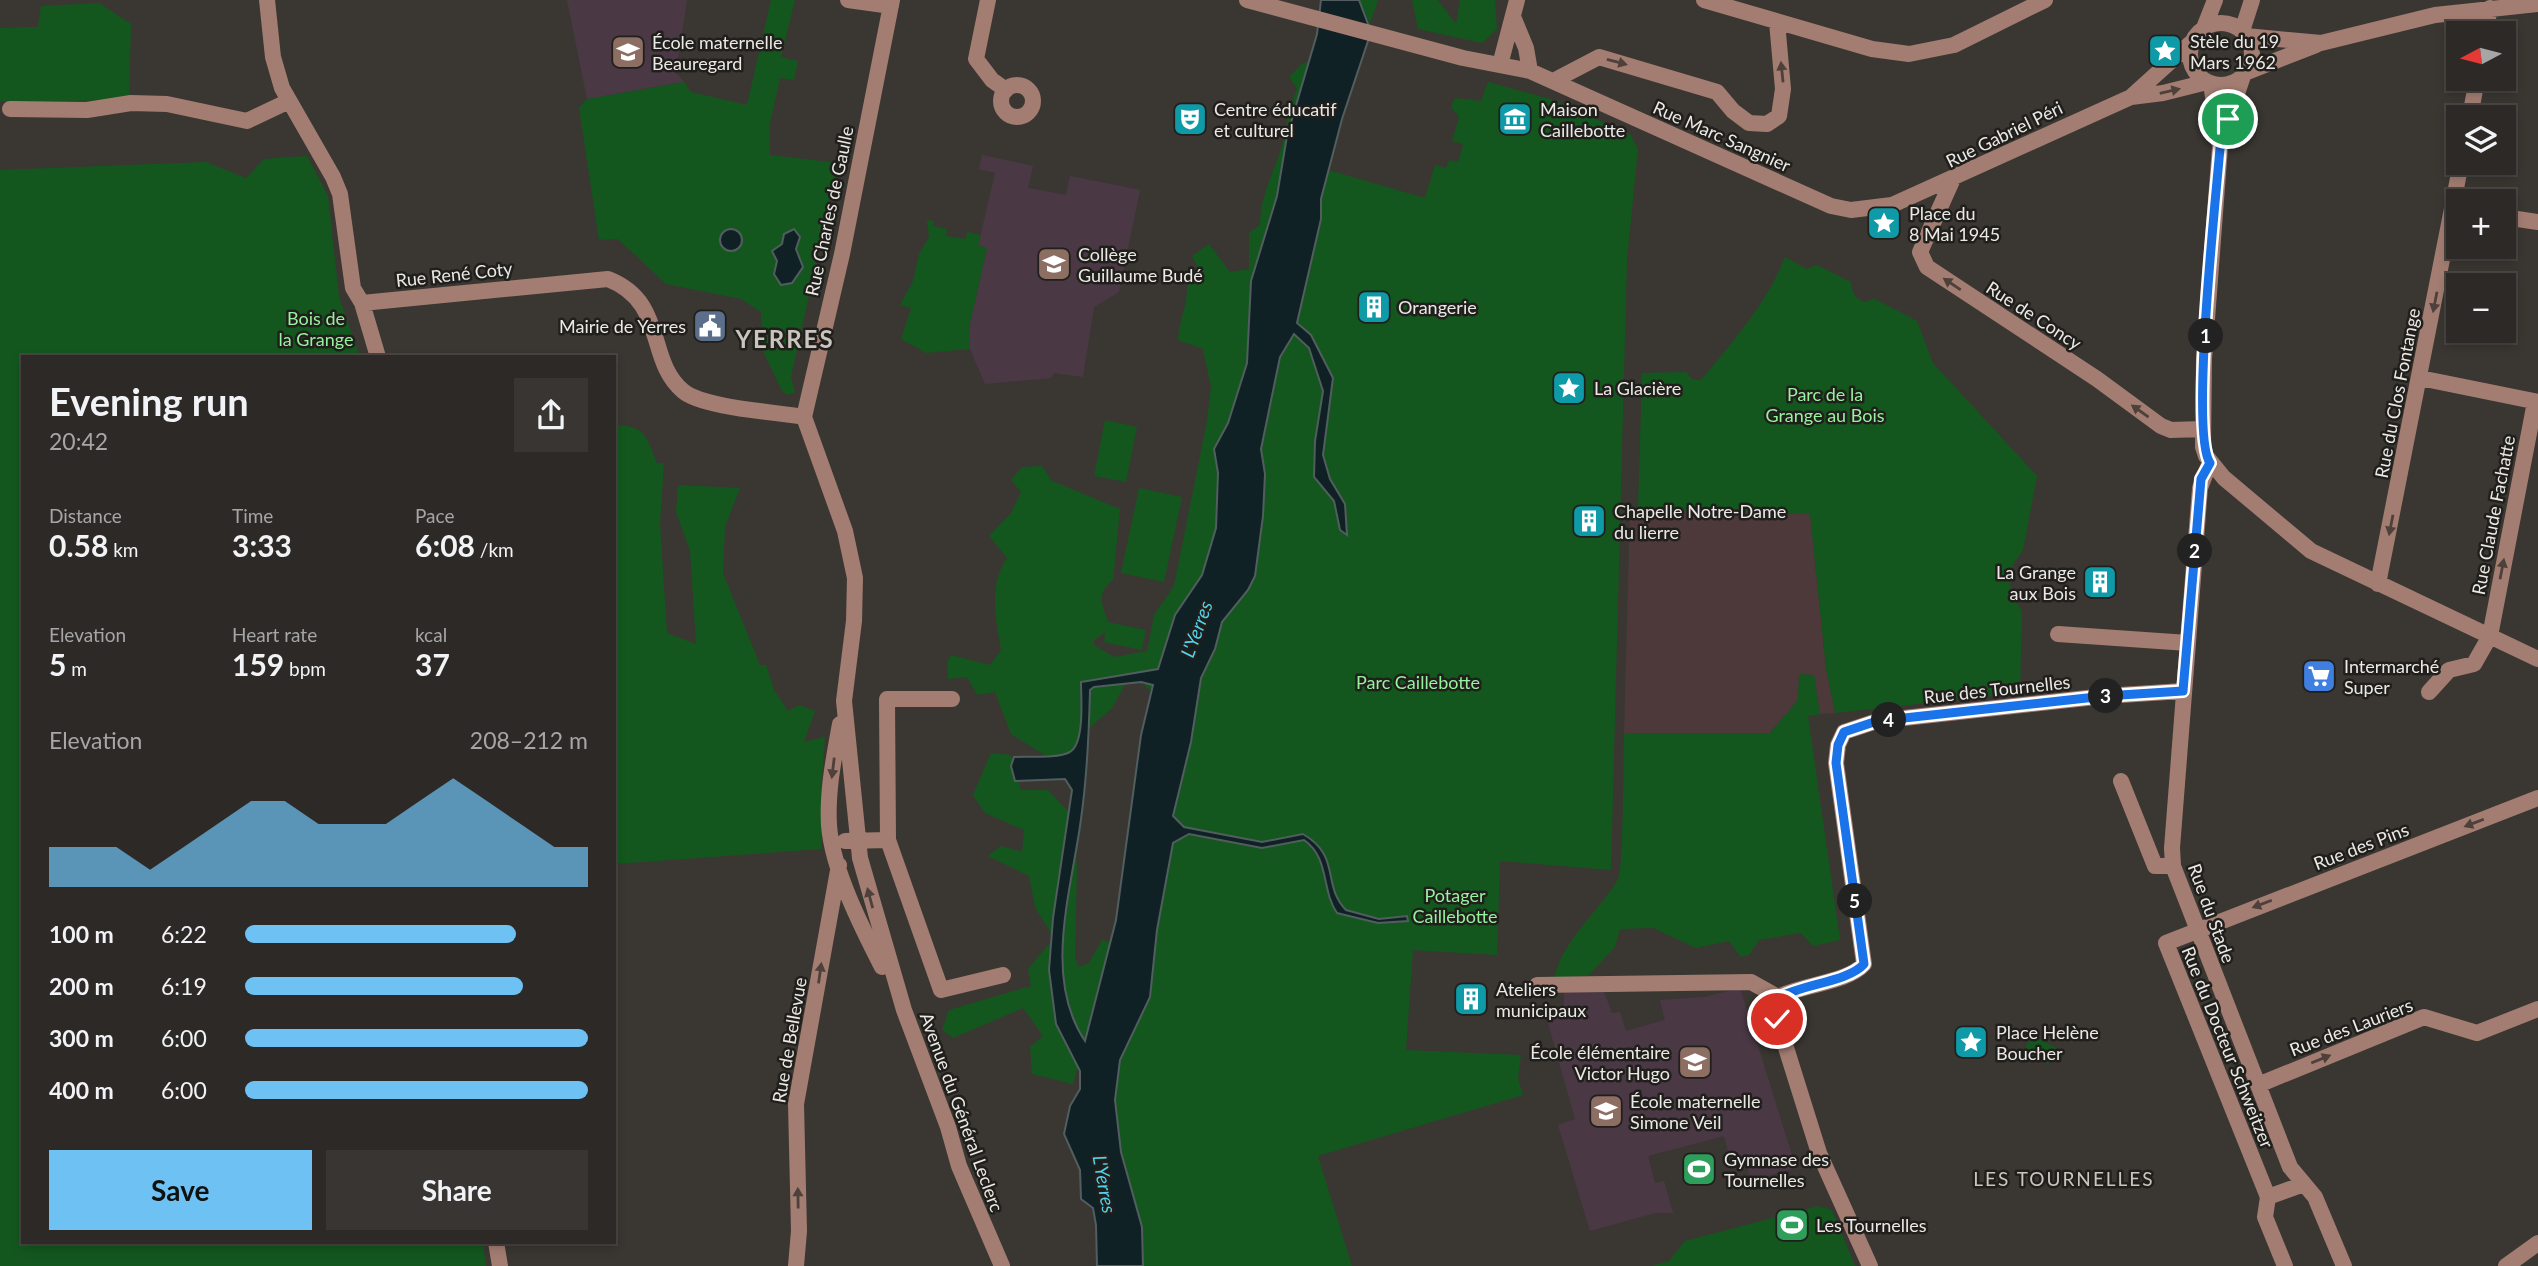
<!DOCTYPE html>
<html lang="en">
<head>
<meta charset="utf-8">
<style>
  :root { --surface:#2c2926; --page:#383532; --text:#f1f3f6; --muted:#a6a6a7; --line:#484543; --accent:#6ec2f3 }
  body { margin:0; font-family:Lato,sans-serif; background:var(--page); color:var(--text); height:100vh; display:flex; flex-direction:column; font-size:26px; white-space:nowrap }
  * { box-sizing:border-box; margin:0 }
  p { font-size:23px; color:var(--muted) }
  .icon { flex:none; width:38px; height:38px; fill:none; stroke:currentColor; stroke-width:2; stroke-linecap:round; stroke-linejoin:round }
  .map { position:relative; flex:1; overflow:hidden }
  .panel { position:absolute; left:21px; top:355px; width:595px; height:889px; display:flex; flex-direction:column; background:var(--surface); border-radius:0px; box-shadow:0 4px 10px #0003,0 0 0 2px var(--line) }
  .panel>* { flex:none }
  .needle { width:46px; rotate:263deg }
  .tools { position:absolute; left:2446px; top:21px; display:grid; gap:14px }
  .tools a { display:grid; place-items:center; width:70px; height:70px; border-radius:0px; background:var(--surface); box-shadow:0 4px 10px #0003,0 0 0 2px var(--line); font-size:35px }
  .pin { position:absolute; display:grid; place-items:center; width:60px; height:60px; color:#fff; margin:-30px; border:4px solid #fff; border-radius:50%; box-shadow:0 2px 7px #0007 }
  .km { position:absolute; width:35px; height:35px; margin:-18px; border-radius:50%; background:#222; color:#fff; font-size:19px; line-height:35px; text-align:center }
  .round { display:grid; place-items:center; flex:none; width:74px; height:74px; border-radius:0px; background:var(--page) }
  .overview { display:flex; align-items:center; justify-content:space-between; height:119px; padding:0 28px }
  h1 { font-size:38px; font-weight:700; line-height:52px }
  .metrics { display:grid; grid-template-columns:repeat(3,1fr); gap:10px; height:119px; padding:7px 28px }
  .metrics div { display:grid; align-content:center }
  .metrics b { font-size:30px; font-weight:700 }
  .metrics small { font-size:19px; font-weight:400 }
  .metrics p { font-size:19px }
  .chart { height:196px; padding:14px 28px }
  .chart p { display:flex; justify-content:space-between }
  .chart svg { width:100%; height:126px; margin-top:7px; fill:var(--accent); opacity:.7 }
  .button { display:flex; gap:14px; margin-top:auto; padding:14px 28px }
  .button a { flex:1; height:80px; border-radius:0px; background:var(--accent); color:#111; font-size:28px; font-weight:700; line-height:80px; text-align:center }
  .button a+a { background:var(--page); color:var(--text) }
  ul { padding:0 28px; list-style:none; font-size:23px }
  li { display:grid; grid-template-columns:112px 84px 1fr; align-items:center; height:52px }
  li i { height:18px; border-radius:9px; background:var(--accent) }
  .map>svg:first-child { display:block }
</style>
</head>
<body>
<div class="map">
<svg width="2538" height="1266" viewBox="0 0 2538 1266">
  <rect width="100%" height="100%" fill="#3a3732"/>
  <path fill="#4e393a" d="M1630,508L1810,514L1826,668L1835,713L1820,714L1814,675L1799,674L1798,700L1770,733H1624Z"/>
  <path fill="#4a3945" d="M567,0H687L676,73L684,82L587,99Z
    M982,155L1033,166L1028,188L1066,195L1070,176L1140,190L1119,292L1094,307L1083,377L1054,373L1051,378L985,384L970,349L969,328L987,248L978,246L995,173L979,169Z
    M1740,988L1796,1168L1751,1180L1745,1159L1727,1163L1724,1153L1728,1151L1724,1136L1648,1156L1655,1183L1664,1181L1673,1213H1655L1590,1231L1558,1125L1575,1119L1545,1012L1564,1006V992H1604L1612,1013L1620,1012L1626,1031L1665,1020L1660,1000L1705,997Z"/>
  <path fill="#13571e" d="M771,0H795L781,57L798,61L794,80L780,78L770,124V155L838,163L791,377L795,392L788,395L782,391L762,349L761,312L741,299L666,284L618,239L599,240L579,108L587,99L684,82L691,92L747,105Z
    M1359,0H1378L1370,24Z
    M1412,0H1438L1456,24L1460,0H1495L1497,29L1482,43L1418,29Z
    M99,3L131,24L129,100L0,102V28L38,27L41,6Z
    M1315,61L1231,514L1158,692L1146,688L1143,679L1126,683L1112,708L1087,730L1077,750L1059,764L1011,734L995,692L977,695L967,677L948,679L947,663L951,655L990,665L1001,650C996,619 988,585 1007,558L989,536L1011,513L1021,492L1011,480L1022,467L1042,466L1052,481L1120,509L1113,580C1096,593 1102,604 1108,622L1146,630L1142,650L1104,642L1105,632L1094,640V645L1114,657L1147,651L1154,615L1174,586L1207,421L1211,387L1203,349L1178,340C1179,320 1188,305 1187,285L1200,272L1192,256L1209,244L1230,272L1249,269V233L1260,225C1260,197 1273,174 1281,149C1287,129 1288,109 1297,89L1289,77L1303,63Z
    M1488,82L1550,99L1630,134L1638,149L1627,259L1611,870L1500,861L1497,955L1413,950L1406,1050L1521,1055L1518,1078L1523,1095L1318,1156L1352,1266H1141L1113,1127L1115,1068L1198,678L1258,456L1277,358L1328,170L1425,198L1435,165L1446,168L1449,160L1458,162L1463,144L1452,141L1459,117L1451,107L1455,98L1481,101Z
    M307,156L328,196L339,297L360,357H23V1242L483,1243L486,1266H0V170L206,162L246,178L264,159Z
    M927,220L934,221L933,226L947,229L946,236L965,239L967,232L981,235L978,245L987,248L969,328L970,349L926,353L901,339L911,308L900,305L913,281L919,254L929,237Z
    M1785,257L1807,269L1817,265L1851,282C1852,293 1855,299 1866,302L1873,298L1917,321L1933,363L2037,476L2023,550L2013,564L2009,581L2013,598L2022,611L2020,693L1835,713L1826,668L1810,514L1638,509L1642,373L1686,372L1693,380H1701C1733,341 1766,305 1785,257Z
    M1105,420L1137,427L1126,482L1094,476Z
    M614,425C645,425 647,437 657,463H664L660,523L667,633L696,644L690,551L676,512L678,485L740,488L725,527L723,573L760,665H766L774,690L788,711L799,705L815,711L804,742L825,737L821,793L822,849L614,864Z
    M1139,488L1182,497L1164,582L1121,573Z
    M1799,674L1814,675L1820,714L1808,716L1840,940L1813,946L1801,933L1759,940L1749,955L1741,957L1729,941L1696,948L1653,928L1620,929L1615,947L1588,976L1554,978C1564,938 1598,913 1618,879C1624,868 1623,754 1624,733H1770L1798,700Z
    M991,753L1011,755L1021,790H1048L1072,815L1077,866L1075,956L1078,967L1089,963L1102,940L1122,946L1090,1023L1073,1084L1032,1074L1030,1047L1043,1036L1023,1008L953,1038L942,1030L949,1010L1031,986L1028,969L1054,938L1035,907L1029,876L988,856L1001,846L1022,852L1024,830L985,813L973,795Z
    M2033,1035L2058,1049L2048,1064L2024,1050Z
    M1818,1206L1832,1210L1855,1266H1652L1669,1261L1685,1241Z"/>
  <path fill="#102125" stroke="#525d5f" stroke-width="2" fill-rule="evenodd" d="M1321,0H1359L1371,32L1342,119L1321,199V219L1297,323L1311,335L1333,378L1323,455L1330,479L1345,504L1347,535L1340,530L1334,501L1314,477L1315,441L1323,391L1309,348L1294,334L1280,357L1261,449L1265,474L1263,516L1255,576L1248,590L1222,622L1215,649L1201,678L1191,742L1173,816L1184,827L1262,842L1303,834C1342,857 1321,884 1346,910L1379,919L1407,916L1408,921L1378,923L1337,913C1321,890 1330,858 1304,840L1262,848L1189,834L1173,843L1157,930L1150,997L1120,1060L1115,1100L1121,1152L1142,1227L1143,1266H1097L1096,1225L1093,1208L1081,1199L1080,1170L1064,1134L1070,1106L1080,1089V1071L1056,1024L1049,970L1053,918L1072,790L1065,779L1015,781L1011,766L1014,757C1029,756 1057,759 1070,752C1085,743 1081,698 1081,682L1158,669L1175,615L1202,575L1216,528L1218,473L1214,449L1228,423L1247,363L1251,281L1277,196L1287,136L1317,34ZM1141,682L1153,685L1141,735L1116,920L1085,1041C1042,977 1072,889 1081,819C1087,777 1089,733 1090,690L1094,687Z
    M720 240a11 11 0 1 1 22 0a11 11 0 1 1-22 0Z
    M794,229L800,237L796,249L803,267L792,283L781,285L774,274L777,261L772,251L782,244L784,234Z"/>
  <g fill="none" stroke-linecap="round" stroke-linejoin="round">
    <path stroke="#a47d72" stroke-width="16" d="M267,0L273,57L282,88L333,177L340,194L353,288L362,303L378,357
      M848,0L891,6
      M892,0L842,254L804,417L845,531L855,578L854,621L844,701L860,858L904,1010L948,1127L959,1166L1002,1266
      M988,0L976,59L992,80L1006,90
      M1247,0L1463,58L1530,71L1831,206L1851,210L1892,205L2131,97L2163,93L2207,82
      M1704,0L1872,49L1909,54L1954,45L2045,0
      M1514,19L1526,48L1530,71
      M2190 54a31 31 0 1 1 62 0a31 31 0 1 1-62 0Z
      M2204,28L2215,0
      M2242,31L2252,0
      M2485,33L2490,8
      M2246,36L2321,43L2435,15L2538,4
      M1500,65L1517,0
      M2247,72L2316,45
      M1555,80L1599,57L1717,92L1733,111L1749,123L1767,124L1779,116L1783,89L1777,22
      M2211,83L2220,147L2204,359L2203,447L2206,456L2224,478L2311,551L2538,659
      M1001 101a16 16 0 1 1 32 0a16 16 0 1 1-32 0Z
      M2131,97L2193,41
      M10,109L87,110L131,103L167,104L247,121L289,101
      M2470,117L2477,79
      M2222,138L2243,76
      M1952,181L1920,252L1927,267L2097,379L2161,426L2171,430L2203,429
      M2504,217L2538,222
      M362,303L608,279C667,302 646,360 683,391C703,408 777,412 804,417
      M2420,378L2538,402
      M2210,462L2200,488L2172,848L2173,866L2290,1167L2315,1197L2344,1266
      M2378,584L2461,163
      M2058,634L2188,643
      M2429,692L2449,670L2474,664L2490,636L2535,402
      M840,724C834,757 827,791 829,825C832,869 862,928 882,967
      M2121,781L2155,866H2173
      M888,840L887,699H952
      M845,841L888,840L941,990L1003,975
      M1537,985L1751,982L1778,997C1803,984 1847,983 1864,964L1836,763L1838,745L1844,732L1877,721L2105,696L2183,691
      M1778,997L1777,1019L1819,1153L1870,1266
      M2258,1085L2424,1017L2477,1033L2538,1009
      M2304,1184L2268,1197L2166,943L2538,798
      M2268,1197L2265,1217L2285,1266
      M496,1242L500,1266
      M796,1266L799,1231L796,1104L839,865
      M2506,1266L2538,1243"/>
  </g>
  <defs><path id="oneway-solid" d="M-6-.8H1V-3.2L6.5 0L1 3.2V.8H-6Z" transform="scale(1.75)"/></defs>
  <g fill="#4e403a">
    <use href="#oneway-solid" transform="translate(1617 62) rotate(15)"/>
    <use href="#oneway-solid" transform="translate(1782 72) rotate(-96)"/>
    <use href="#oneway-solid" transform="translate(2170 91) rotate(-13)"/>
    <use href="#oneway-solid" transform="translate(1952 284) rotate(-146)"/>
    <use href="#oneway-solid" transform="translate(2435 302) rotate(101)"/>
    <use href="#oneway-solid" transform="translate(2140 411) rotate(-145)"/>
    <use href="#oneway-solid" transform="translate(2391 525) rotate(101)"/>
    <use href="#oneway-solid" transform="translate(2502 569) rotate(-79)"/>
    <use href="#oneway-solid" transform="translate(833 768) rotate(97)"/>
    <use href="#oneway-solid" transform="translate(2474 823) rotate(159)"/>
    <use href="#oneway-solid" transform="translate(870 898) rotate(-105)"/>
    <use href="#oneway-solid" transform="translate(2262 904) rotate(159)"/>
    <use href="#oneway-solid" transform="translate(820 973) rotate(-82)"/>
    <use href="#oneway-solid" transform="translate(2321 1059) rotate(-22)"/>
    <use href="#oneway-solid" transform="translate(798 1198) rotate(-91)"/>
  </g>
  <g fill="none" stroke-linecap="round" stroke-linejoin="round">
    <g stroke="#fff" stroke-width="14">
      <path id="route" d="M1777,1019L1778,998C1802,984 1848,982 1864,964L1836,763L1838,745L1844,732L1877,721L2105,696L2183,691L2201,479L2210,463C2190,433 2216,198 2220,148L2228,119"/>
    </g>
    <use href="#route" stroke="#1a73e8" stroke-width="9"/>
  </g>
  <defs>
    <g id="sight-square" transform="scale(1.75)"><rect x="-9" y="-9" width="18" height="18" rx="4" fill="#0f9aa8" stroke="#201f1c"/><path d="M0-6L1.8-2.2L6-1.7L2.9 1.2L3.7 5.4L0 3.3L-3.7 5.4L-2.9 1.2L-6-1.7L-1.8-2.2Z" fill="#fff"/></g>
    <g id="school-square" transform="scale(1.75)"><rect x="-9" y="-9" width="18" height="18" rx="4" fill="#8d6e63" stroke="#201f1c"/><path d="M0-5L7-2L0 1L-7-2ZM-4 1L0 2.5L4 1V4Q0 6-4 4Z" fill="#fff"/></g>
    <g id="theatre-square" transform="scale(1.75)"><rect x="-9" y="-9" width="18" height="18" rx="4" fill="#0f9aa8" stroke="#201f1c"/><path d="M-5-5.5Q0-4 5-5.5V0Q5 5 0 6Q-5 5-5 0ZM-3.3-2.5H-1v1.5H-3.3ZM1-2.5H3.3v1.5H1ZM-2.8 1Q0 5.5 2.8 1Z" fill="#fff"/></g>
    <g id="museum-square" transform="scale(1.75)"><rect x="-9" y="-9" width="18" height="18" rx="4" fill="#0f9aa8" stroke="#201f1c"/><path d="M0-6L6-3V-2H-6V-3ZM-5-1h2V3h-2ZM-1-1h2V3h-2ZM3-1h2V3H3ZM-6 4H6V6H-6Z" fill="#fff"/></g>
    <g id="building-square" transform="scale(1.75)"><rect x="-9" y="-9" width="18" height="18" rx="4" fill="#0f9aa8" stroke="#201f1c"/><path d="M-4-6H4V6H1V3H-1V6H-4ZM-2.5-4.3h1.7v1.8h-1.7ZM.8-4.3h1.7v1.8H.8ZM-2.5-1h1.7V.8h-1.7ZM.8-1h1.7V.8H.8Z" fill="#fff"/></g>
    <g id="civic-square" transform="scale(1.75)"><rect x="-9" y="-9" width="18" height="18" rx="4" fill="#5c6f8a" stroke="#201f1c"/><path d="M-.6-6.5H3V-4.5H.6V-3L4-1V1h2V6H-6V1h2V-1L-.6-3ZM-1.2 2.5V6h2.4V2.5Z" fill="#fff"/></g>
    <g id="supermarket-square" transform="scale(1.75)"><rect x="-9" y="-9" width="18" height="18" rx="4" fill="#3f7fe0" stroke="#201f1c"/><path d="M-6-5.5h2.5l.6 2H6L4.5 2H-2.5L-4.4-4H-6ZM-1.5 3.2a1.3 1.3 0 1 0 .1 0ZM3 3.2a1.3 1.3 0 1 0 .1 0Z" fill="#fff"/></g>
    <g id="stadium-square" transform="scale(1.75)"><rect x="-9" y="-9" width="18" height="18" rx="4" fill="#2e9e5b" stroke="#201f1c"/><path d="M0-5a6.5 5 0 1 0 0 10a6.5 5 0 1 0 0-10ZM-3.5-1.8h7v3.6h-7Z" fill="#fff"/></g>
  </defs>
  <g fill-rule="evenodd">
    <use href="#sight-square" x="2165" y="51"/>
    <use href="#school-square" x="628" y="52"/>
    <use href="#theatre-square" x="1190" y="119"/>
    <use href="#museum-square" x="1515" y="119"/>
    <use href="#sight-square" x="1884" y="223"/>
    <use href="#school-square" x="1054" y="264"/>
    <use href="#building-square" x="1374" y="307"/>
    <use href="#civic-square" x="710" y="326"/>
    <use href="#sight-square" x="1569" y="388"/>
    <use href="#building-square" x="1589" y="521"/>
    <use href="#building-square" x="2100" y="582"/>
    <use href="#supermarket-square" x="2319" y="676"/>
    <use href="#building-square" x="1471" y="999"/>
    <use href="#sight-square" x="1971" y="1042"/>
    <use href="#school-square" x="1695" y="1062"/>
    <use href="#school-square" x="1606" y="1111"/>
    <use href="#stadium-square" x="1699" y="1169"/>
    <use href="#stadium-square" x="1792" y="1225"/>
  </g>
  <g text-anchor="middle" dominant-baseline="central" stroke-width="5" stroke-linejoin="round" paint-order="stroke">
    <g font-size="18" fill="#ebe9e5" stroke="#201f1c" text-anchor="start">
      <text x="2190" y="41">Stèle du 19<tspan x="2190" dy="21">Mars 1962</tspan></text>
      <text x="652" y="42">École maternelle<tspan x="652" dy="21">Beauregard</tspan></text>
      <text x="1214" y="109">Centre éducatif<tspan x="1214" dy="21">et culturel</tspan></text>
      <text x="1540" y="109">Maison<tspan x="1540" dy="21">Caillebotte</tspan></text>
      <text x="1909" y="213">Place du<tspan x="1909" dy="21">8 Mai 1945</tspan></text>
      <text x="1078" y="254">Collège<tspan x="1078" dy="21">Guillaume Budé</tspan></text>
      <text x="1398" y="307">Orangerie</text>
      <text x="686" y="326" text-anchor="end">Mairie de Yerres</text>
      <text x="1594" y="388">La Glacière</text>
      <text x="1614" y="511">Chapelle Notre-Dame<tspan x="1614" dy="21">du lierre</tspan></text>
      <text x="2076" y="572" text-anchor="end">La Grange<tspan x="2076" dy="21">aux Bois</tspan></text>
      <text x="2344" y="666">Intermarché<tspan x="2344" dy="21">Super</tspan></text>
      <text x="1496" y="989">Ateliers<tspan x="1496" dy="21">municipaux</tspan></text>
      <text x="1996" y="1032">Place Helène<tspan x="1996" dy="21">Boucher</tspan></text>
      <text x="1670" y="1052" text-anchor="end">École élémentaire<tspan x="1670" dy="21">Victor Hugo</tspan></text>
      <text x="1630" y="1101">École maternelle<tspan x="1630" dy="21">Simone Veil</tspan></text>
      <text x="1724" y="1159">Gymnase des<tspan x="1724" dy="21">Tournelles</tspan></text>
      <text x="1816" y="1225">Les Tournelles</text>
    </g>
    <g font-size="18" fill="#ebe9e5" stroke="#201f1c">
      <text transform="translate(2004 134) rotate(-26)">Rue Gabriel Péri</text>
      <text transform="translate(1722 136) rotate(24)">Rue Marc Sangnier</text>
      <text transform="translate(829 211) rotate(-78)">Rue Charles de Gaulle</text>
      <text transform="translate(454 274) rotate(-6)">Rue René Coty</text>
      <text transform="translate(2034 315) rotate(33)">Rue de Concy</text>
      <text transform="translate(2397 393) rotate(-79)">Rue du Clos Fontange</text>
      <text transform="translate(2493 515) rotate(-79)">Rue Claude Fachatte</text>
      <text transform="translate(1997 689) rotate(-6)">Rue des Tournelles</text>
      <text transform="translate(2361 846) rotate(-21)">Rue des Pins</text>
      <text transform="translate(2212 913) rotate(70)">Rue du Stade</text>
      <text transform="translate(2351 1027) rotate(-21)">Rue des Lauriers</text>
      <text transform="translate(789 1040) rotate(-80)">Rue de Bellevue</text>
      <text transform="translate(2228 1047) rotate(68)">Rue du Docteur Schweitzer</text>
      <text transform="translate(962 1112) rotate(70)">Avenue du Général Leclerc</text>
    </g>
    <g font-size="18" fill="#96f29d" stroke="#201f1c">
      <text x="316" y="318">Bois de<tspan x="316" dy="21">la Grange</tspan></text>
      <text x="1825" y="394">Parc de la<tspan x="1825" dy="21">Grange au Bois</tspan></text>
      <text x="1418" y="682">Parc Caillebotte</text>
      <text x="1455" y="895">Potager<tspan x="1455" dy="21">Caillebotte</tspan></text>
    </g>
    <g font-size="19" font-style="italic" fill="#52d3ed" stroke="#201f1c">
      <text transform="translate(1196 629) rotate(-70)">L'Yerres</text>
      <text transform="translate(1105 1184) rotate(80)">L'Yerres</text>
    </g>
    <g font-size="19" letter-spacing="2" fill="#c9c5be" stroke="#201f1c">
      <text x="2064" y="1178">LES TOURNELLES</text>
    </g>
    <g font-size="24" font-weight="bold" letter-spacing="2" fill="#c9c5be" stroke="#201f1c">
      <text x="785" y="338">YERRES</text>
    </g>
  </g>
</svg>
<div class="tools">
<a><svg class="needle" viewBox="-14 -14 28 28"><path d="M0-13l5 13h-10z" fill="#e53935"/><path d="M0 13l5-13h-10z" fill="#a6a6a7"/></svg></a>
<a><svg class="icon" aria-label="layers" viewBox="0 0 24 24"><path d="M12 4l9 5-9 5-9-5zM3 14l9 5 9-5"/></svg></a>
<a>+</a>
<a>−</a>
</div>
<div class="pin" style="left:2228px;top:119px;background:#1e9e55"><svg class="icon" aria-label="arrive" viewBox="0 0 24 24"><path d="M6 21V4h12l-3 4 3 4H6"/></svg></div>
<div class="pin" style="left:1777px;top:1019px;background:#d93025"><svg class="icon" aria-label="check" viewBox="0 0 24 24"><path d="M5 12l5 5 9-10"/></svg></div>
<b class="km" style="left:2206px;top:336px">1</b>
<b class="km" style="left:2195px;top:551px">2</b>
<b class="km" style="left:2106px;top:696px">3</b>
<b class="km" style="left:1889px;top:720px">4</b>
<b class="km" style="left:1855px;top:901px">5</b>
<section class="panel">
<div class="overview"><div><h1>Evening run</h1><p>20:42</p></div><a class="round"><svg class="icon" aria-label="share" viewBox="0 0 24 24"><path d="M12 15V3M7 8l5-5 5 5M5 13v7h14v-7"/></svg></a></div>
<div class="metrics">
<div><p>Distance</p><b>0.58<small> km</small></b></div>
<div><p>Time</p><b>3:33</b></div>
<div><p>Pace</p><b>6:08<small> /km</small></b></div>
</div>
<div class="metrics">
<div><p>Elevation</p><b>5<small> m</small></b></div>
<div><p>Heart rate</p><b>159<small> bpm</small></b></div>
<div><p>kcal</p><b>37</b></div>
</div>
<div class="chart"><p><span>Elevation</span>208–212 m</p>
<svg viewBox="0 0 160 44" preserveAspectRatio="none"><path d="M0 44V30L10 30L20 30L30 38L40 30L50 22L60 14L70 14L80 22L90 22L100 22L110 14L120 6L130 14L140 22L150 30L160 30V44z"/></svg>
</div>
<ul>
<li><b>100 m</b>6:22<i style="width:79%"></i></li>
<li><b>200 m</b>6:19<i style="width:81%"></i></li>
<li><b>300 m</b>6:00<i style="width:100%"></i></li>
<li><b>400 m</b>6:00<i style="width:100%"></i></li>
</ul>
<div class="button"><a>Save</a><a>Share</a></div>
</section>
</div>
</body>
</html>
